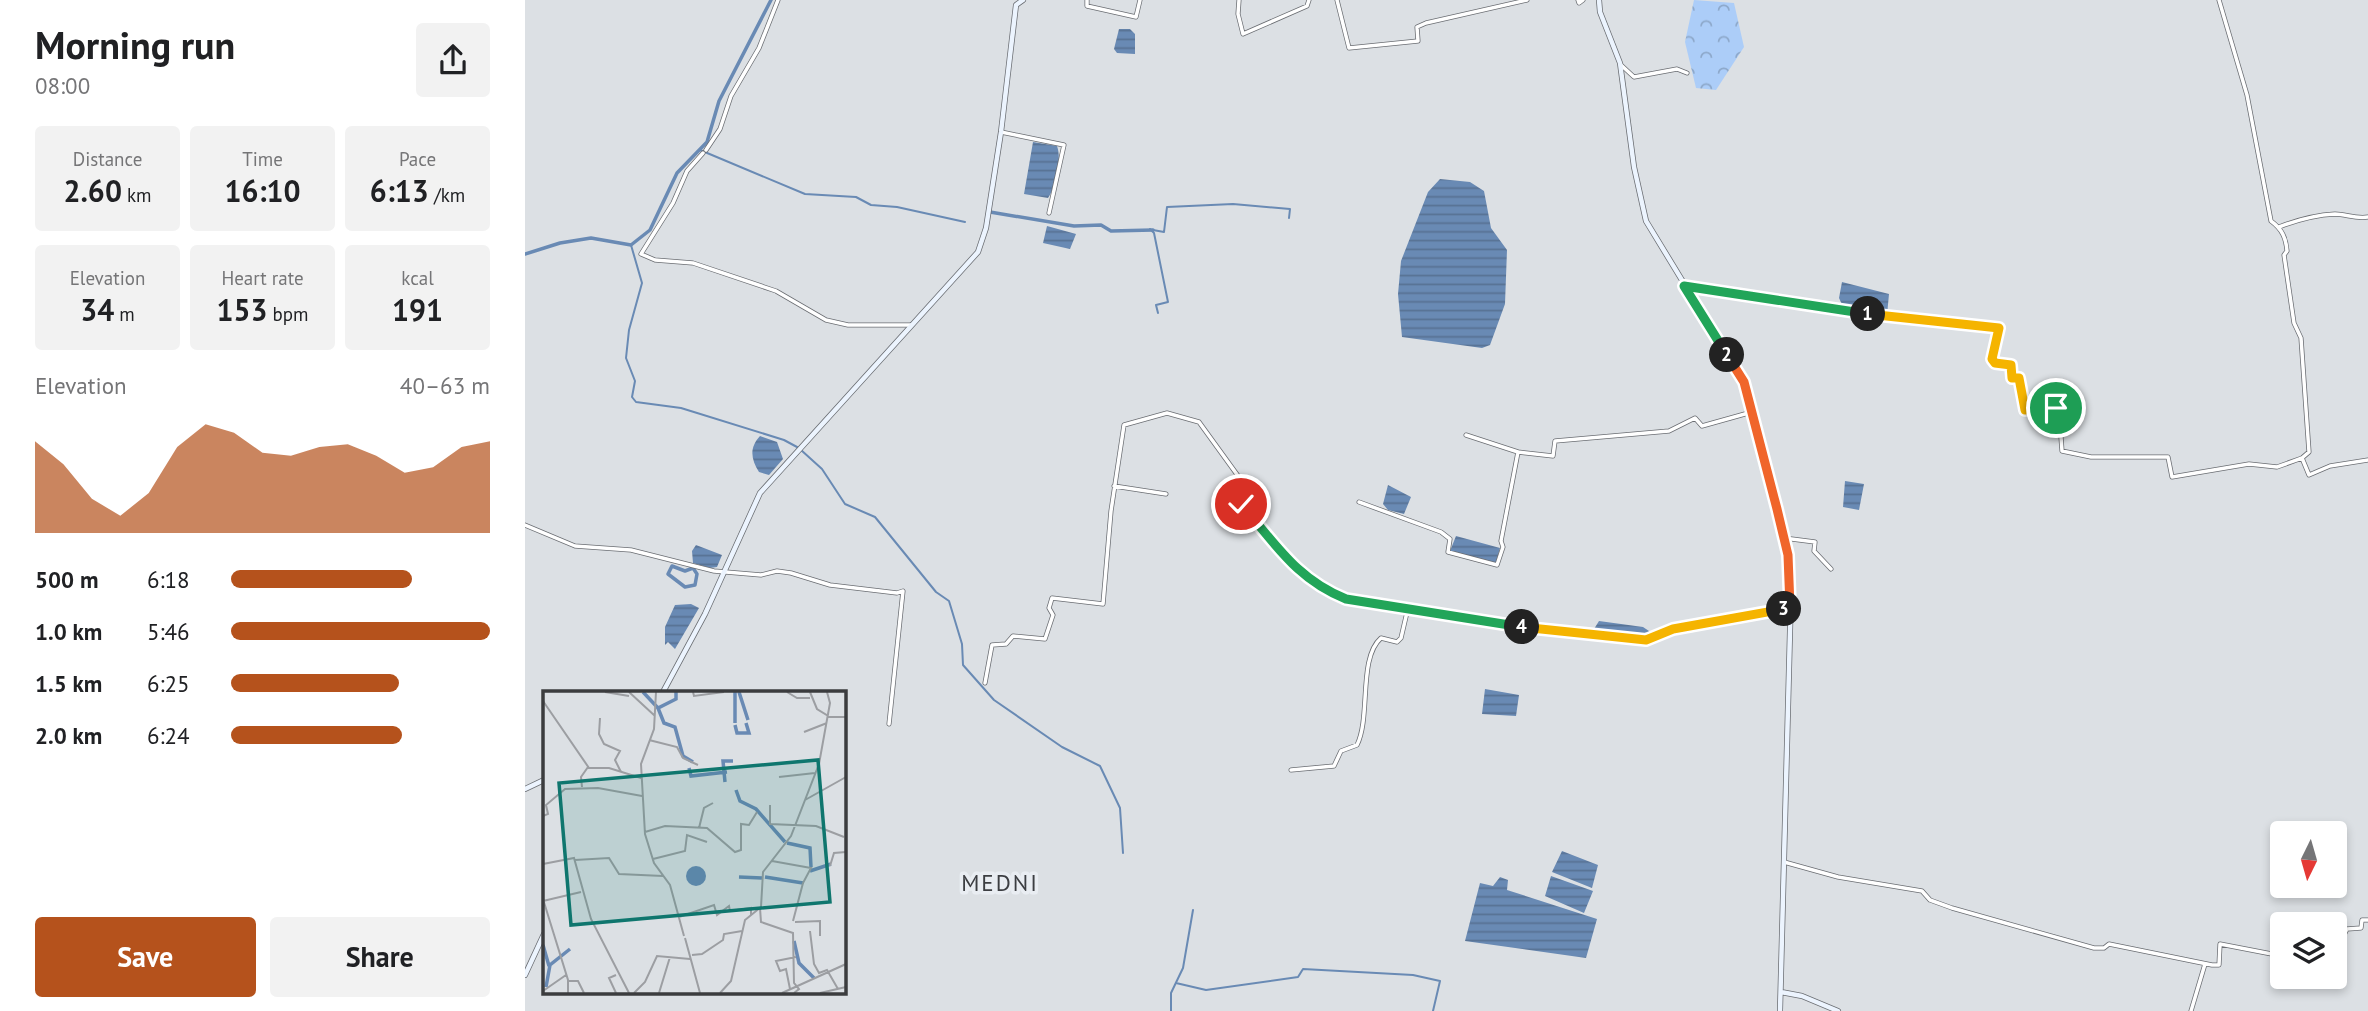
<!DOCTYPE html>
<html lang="en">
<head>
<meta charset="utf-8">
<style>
  :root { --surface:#fff; --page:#f2f2f2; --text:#202124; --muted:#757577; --accent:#b5521c }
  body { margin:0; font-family:"PT Sans",sans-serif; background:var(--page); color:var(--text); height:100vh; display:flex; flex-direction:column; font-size:26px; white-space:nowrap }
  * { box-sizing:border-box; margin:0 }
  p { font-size:23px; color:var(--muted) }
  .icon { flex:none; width:38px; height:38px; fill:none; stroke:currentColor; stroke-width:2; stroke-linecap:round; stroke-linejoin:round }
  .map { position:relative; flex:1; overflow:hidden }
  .side { display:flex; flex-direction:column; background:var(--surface); width:525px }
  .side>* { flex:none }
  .needle { width:46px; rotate:185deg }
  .tools { position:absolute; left:1745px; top:821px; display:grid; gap:14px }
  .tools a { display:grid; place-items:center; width:77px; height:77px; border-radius:7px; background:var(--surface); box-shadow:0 4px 10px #0003; font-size:35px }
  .pin { position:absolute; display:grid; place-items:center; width:60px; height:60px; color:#fff; margin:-30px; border:4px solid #fff; border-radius:50%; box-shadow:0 2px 7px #0007 }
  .km { position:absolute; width:35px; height:35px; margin:-18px; border-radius:50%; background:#222; color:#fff; font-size:19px; line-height:35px; text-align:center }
  .round { display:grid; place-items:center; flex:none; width:74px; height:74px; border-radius:7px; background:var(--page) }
  .headline { display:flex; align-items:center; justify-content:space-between; height:119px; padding:0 35px }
  h1 { font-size:38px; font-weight:600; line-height:52px }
  .metrics { display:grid; grid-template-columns:repeat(3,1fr); gap:10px; height:119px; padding:7px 35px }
  .metrics div { display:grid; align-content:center; border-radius:7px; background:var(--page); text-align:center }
  .metrics b { font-size:30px; font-weight:600 }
  .metrics small { font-size:19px; font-weight:400 }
  .metrics p { font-size:19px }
  .chart { height:196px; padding:14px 35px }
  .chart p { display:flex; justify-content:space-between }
  .chart svg { width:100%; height:126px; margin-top:7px; fill:var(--accent); opacity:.7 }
  .action { display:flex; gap:14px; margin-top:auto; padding:14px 35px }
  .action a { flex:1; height:80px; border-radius:7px; background:var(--accent); color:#fff; font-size:28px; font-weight:600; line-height:80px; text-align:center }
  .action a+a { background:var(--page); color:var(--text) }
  ul { padding:0 35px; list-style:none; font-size:23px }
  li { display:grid; grid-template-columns:112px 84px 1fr; align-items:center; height:52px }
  li i { height:18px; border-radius:9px; background:var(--accent) }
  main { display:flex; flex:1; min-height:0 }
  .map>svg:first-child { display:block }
</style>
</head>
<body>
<main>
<section class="side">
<div class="headline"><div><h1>Morning run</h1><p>08:00</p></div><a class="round"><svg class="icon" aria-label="share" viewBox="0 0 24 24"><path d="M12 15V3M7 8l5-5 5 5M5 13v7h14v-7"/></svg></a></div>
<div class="metrics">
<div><p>Distance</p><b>2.60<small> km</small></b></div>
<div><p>Time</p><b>16:10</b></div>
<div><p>Pace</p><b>6:13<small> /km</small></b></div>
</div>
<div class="metrics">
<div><p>Elevation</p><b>34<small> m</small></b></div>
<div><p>Heart rate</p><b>153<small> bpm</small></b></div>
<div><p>kcal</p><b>191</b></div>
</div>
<div class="chart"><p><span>Elevation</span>40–63 m</p>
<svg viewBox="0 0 160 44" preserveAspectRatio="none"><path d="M0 44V12L10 20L20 32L30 38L40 30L50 14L60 6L70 9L80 16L90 17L100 14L110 13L120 17L130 23L140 21L150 14L160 12V44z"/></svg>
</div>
<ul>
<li><b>500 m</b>6:18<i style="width:70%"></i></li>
<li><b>1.0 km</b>5:46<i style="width:100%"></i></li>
<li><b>1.5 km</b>6:25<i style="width:65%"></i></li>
<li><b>2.0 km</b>6:24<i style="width:66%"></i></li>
</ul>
<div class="action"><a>Save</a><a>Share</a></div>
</section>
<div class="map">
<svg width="1843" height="1011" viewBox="0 0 1843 1011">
  <defs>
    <pattern id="park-crowns" width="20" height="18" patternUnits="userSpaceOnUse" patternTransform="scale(1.75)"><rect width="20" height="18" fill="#accdf8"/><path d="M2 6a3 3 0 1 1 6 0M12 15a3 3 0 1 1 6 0" fill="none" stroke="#8da8ca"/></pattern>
    <pattern id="water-rules" width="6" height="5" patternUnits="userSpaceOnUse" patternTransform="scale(1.75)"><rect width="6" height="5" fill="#698ab4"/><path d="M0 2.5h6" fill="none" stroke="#587294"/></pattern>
  </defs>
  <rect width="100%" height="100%" fill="#dce0e4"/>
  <path fill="url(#park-crowns)" d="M1169,0L1209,3L1219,47L1191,90L1171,88L1160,42Z"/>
  <path fill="url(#water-rules)" d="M594,29H605L610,34V54L592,53L589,49Z
    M508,142L532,146C537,159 531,187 523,198L499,194Z
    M915,179L945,182L959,191L966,228L982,250L980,304L965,345L957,348L877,337L873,294L876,261L903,192Z
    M522,226L551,234L545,249L518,243Z
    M1317,282L1364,294L1362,315L1319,309L1314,298Z
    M235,436L252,442L258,459L244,475L234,472C226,459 224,448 235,436Z
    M1320,481L1339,484L1334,510L1318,507Z
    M863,485L886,497L879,514L863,510L858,504Z
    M931,536L975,548L971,563L925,551Z
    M171,545L197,555L192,567L185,568L168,563L167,551Z
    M166,604L174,608L150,649L143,642L140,645V627L150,605Z
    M1074,621L1118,627L1127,633L1121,638L1072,633L1069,629Z
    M960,689L994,695L991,716L957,714Z
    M1037,851L1073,865L1067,888L1027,872Z
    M1026,876L1068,891L1059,913L1020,896Z
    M975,877L983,880L982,890L1072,919L1061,958L940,941L955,883L968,886Z"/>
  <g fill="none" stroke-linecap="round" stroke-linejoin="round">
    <path stroke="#698ab4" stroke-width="2" d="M175,150L280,194L331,197L346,205L372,207L440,222
      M625,229L629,233L643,302L631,305L633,313
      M628,230L639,232L642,207L708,204L765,209L764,218
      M106,245L117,283L104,330L101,358L110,381L107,397L111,402L156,408L259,440L272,447
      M276,450L297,469L320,504L350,517L411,592L424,601L437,644L438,665L469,700L537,747L575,766L595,808L598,853
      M651,983L681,990L773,977L778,969L888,975L915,981L908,1011
      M646,1011V993L658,968L668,910"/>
    <path stroke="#698ab4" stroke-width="3.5" d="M465,212L549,226L576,225L586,231L628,230
      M0,254L35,243L66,238L106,245L125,230L152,173L182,142L194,101L246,0
      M147,566L160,571L168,568L172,574L170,585L160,587L143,574Z"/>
    <g stroke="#6a6d72" stroke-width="5">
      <path id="street" d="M562,0V6L611,17L615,0
        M714,0L713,14L718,34L782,6L784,0
        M812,0L824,48L893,41L892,27L901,23L1002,0
        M1053,0L1054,3L1058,0
        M1694,0L1722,95L1746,221C1757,229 1761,238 1762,251L1759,255L1769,323L1776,338L1784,452L1777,458L1784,475L1805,466L1843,460
        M1096,65L1109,77L1152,69L1162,73
        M476,132L539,145L524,213
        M181,150L195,129L206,96L234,48L253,0
        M178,153L162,171L148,203L116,254L130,260L168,263L251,291L301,320L323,325H386
        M1754,227C1772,220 1791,215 1810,214C1821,214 1830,219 1843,217
        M1160,286L1299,309L1473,329L1467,359L1470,363L1486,365L1487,378H1495L1500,410H1534L1537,451L1566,457H1643L1647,477L1724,464L1752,467L1777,458
        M941,435L993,452
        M589,486L641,494
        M834,502L916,532L925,539L923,552L972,565L978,547L976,541L993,452L1028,456L1030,441L1144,431L1170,418L1177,426L1227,412
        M0,525L50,546L106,550L189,571L236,575L252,571L266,573L305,585L372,593L378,591L364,724
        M1259,538L1290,542L1289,551L1306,569
        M460,683L467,645L481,644L488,636L520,639L528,615L524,608L527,598L578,604L586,511L599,425L642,413L674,422L716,480L713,501L774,571L795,588L821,599L969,624L1121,640L1148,629L1227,617L1265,607
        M766,770L809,766L816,751L832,745C846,717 833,658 856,638L872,642L876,638L883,608
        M1259,862L1313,877L1397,891L1405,900L1427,908L1569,948H1579L1584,944L1687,965H1694L1695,944L1757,956
        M1810,953L1822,929L1836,928L1837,920H1843
        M1666,1011L1680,964"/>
    </g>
    <g stroke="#6a6d72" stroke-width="6">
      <path id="secondary" d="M1074,0L1075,12L1095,63L1109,167L1121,221L1219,382L1252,509L1263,556L1266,593L1255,1011
        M138,692L180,614L235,493L453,252L461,228L476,132L491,5L498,0
        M0,789L19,780
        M0,975L19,934
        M1256,992L1277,996L1313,1011"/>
    </g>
    <use href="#street" stroke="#fff" stroke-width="3.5"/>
    <use href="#secondary" stroke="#ecf4fe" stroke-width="4.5"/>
  </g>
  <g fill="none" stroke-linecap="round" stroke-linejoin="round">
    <g stroke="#fff" stroke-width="14">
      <path id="split-1" d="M1343,314L1474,328L1467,359L1470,363L1486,365L1487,378H1494L1500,410L1531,408"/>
    </g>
    <g stroke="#fff" stroke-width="14">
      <path id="split-2" d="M1202,355L1159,286L1343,314"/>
    </g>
    <g stroke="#fff" stroke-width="14">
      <path id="split-3" d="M1202,355L1219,382L1252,509L1263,555L1265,607L1259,609"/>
    </g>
    <g stroke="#fff" stroke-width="14">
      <path id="split-4" d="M997,627L1121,640L1148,629L1259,609"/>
    </g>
    <g stroke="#fff" stroke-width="14">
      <path id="split-5" d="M716,504C750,543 771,579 821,599L997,627"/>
    </g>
    <use href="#split-1" stroke="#f5b400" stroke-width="9"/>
    <use href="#split-2" stroke="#22a559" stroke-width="9"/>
    <use href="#split-3" stroke="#f0652b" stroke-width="9"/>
    <use href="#split-4" stroke="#f5b400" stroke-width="9"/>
    <use href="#split-5" stroke="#22a559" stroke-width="9"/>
  </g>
  <g text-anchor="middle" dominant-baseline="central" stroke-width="7" stroke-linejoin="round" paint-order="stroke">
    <g font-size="23" letter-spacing="2" fill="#3c3e42" stroke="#e9edf2">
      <text x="475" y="882">MEDNI</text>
    </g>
  </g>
  <g transform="translate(18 691)">
    <rect width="303" height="303" fill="#dce0e4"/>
    <path d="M143 185a10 10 0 1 1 20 0a10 10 0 1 1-20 0Z" fill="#698ab4"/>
    <path fill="none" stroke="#698ab4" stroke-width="3.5" d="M100,1L115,17L133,8V1M192,1V32M196,1L205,29M115,17L121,32L132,36L140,65L150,71M192,34L194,42H206L203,32M146,77L148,85L184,81M182,91L180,70H190M193,99L197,110L213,118L242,151M244,152L267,157L268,176M267,180L288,173M196,186L219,187M222,186L260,192M251,250L256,272L271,287M0,254L6,275M3,296L7,274L27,258"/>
    <path fill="none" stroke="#9c9ea2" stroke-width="2" d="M62,1L86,5M86,1L112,25M113,1L111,38L98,73L102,143L111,172L127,194L141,245M150,1L151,5L181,1M244,1L254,7H267M267,1L274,18L287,26H303M0,10L46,77H66L98,87M57,27L56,43L61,53L77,60L72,69L78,81M261,41L284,32M106,49L134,56L140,67L155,74M236,86L272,82M39,96L38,86L45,76M262,109L303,86M227,114V133L273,135L301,146M0,125L5,123L3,114L22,98L55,97L99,105M156,137L161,117L170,112M102,141L122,135L164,137L192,161L198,159V133L206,134L214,121M110,168L142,160L144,144L164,151M32,169L66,167L76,183L120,185M229,170L268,177L260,192M0,173L31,167L48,228L86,302M287,175L291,162L303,161M0,208L25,289V302M0,210L38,201M217,217L218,231L250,242L251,292L256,298L251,302M136,226L171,214L174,224L186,215L187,220L208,217V224M250,230L260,192M252,231L277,230V245M267,240L271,273L276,282L284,279L295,298M142,247L157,302M149,264L159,263L180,249L181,243L199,240M25,290H35L41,302M247,298L243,278L237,280L233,270L253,266M0,300L23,284M73,302L66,287L73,284M91,302L102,291L114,265L147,268M116,302L127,266M177,302L188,290L202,229L218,216L220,181L248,145L276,73L287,12L284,1M239,302L303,273M277,302L303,296"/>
    <path fill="#0f766e" fill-opacity="0.15" stroke="#0f766e" stroke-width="3.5" d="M275,69L287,211L28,234L16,92Z"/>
    <rect width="303" height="303" fill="none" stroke="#3b3c3e" stroke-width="3.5"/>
  </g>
</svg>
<div class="tools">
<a><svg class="needle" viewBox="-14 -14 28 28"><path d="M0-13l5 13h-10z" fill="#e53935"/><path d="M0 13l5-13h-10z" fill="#757577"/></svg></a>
<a><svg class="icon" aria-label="layers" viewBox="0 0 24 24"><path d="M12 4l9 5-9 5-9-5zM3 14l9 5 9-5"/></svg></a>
</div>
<div class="pin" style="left:1531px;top:408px;background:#1e9e55"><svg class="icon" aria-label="arrive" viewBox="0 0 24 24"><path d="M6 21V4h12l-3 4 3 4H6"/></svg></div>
<div class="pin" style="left:716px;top:504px;background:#d93025"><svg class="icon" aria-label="check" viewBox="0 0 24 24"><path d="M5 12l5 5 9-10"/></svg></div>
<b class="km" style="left:1343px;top:314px">1</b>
<b class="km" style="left:1202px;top:355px">2</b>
<b class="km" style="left:1259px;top:609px">3</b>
<b class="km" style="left:997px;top:627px">4</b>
</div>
</main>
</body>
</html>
